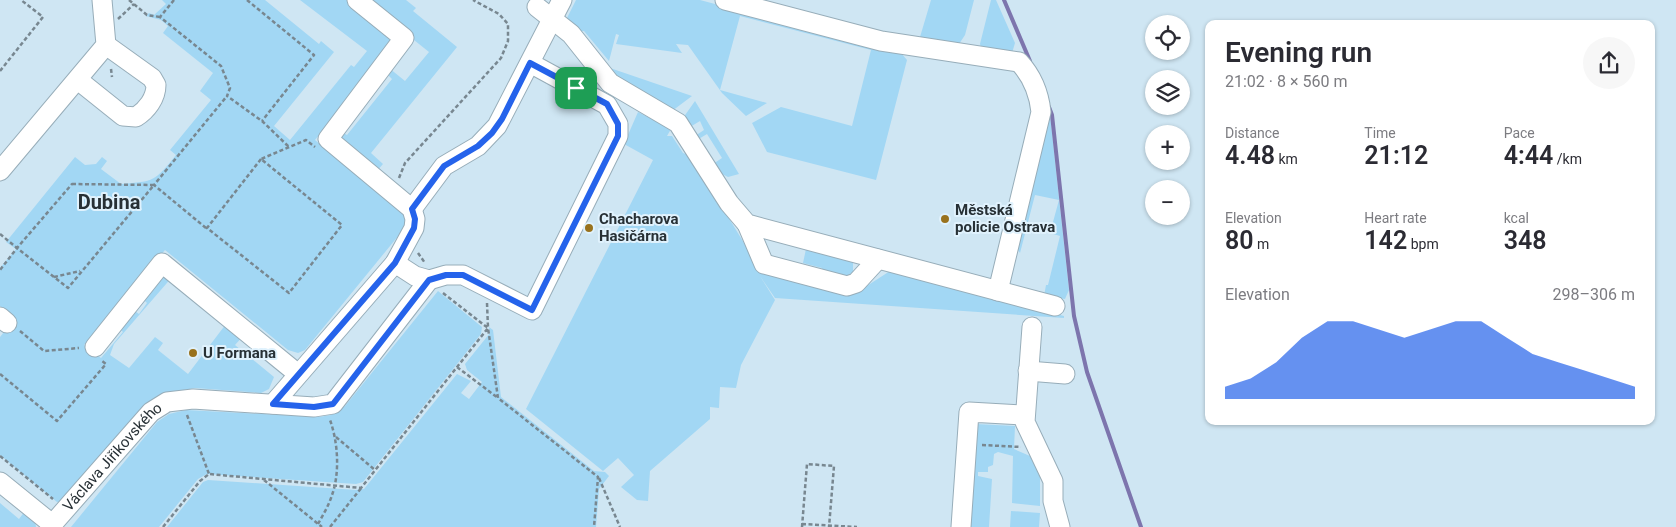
<!DOCTYPE html>
<html lang="en">
<head>
<meta charset="utf-8">
<style>
  :root { --surface:#fff; --page:#f7f7f7; --text:#2b2b33; --muted:#7c7c81; --accent:#2563eb }
  body { margin:0; font-family:Roboto,sans-serif; background:var(--page); color:var(--text); height:100vh; display:flex; flex-direction:column; font-size:19px; white-space:nowrap }
  * { box-sizing:border-box; margin:0 }
  p { font-size:16px; color:var(--muted) }
  .icon { flex:none; width:28px; height:28px; fill:none; stroke:currentColor; stroke-width:2; stroke-linecap:round; stroke-linejoin:round }
  .map { position:relative; flex:1; overflow:hidden }
  .drawer { position:absolute; left:1205px; top:20px; width:450px; height:405px; display:flex; flex-direction:column; background:var(--surface); border-radius:10px; box-shadow:0 1px 4px #0004 }
  .drawer>* { flex:none }
  .controls { position:absolute; left:1145px; top:15px; display:grid; gap:10px }
  .controls a { display:grid; place-items:center; width:45px; height:45px; border-radius:50%; background:var(--surface); box-shadow:0 1px 4px #0004; font-size:25px }
  .pin { position:absolute; display:grid; place-items:center; width:42px; height:42px; color:#fff; margin:-21px; border-radius:10px; box-shadow:0 2px 8px #0006 }
  .round { display:grid; place-items:center; flex:none; width:52px; height:52px; border-radius:26px; background:var(--page) }
  .summary { display:flex; align-items:center; justify-content:space-between; height:85px; padding:0 20px }
  h1 { font-size:28px; font-weight:600; line-height:38px }
  .metrics { display:grid; grid-template-columns:repeat(3,1fr); gap:8px; height:85px; padding:5px 20px }
  .metrics div { display:grid; align-content:center }
  .metrics b { font-size:25px; font-weight:600 }
  .metrics small { font-size:14px; font-weight:400 }
  .metrics p { font-size:14px }
  .chart { height:140px; padding:10px 20px }
  .chart p { display:flex; justify-content:space-between }
  .chart svg { width:100%; height:90px; margin-top:5px; fill:var(--accent); opacity:.7 }
  .map>svg:first-child { display:block }
</style>
</head>
<body>
<div class="map">
<svg width="1676" height="527" viewBox="0 0 1676 527">
  <rect width="100%" height="100%" fill="#cfe6f3"/>
  <path fill="#a2d7f4" d="M162,0H265L319,44L321,41L334,52L274,126L290,140L351,65L354,67L367,51L300,0H347L389,37L390,43L385,55L315,140L402,210L408,224L305,350L298,353L288,350L165,250L158,258L155,256L84,345L101,358L123,332L118,327L132,309L139,314L147,303L141,297L160,275L173,276L114,344L110,355L129,368L155,337L163,343L158,350L188,374L226,324L244,335L235,345L274,377L269,389L261,393L195,388L161,394L140,410L65,501L57,502L0,455V337L15,318L0,306V268L16,249L6,242L75,157L85,165L96,164L102,157L107,161L101,169L121,184C155,181 154,182 176,155L170,150L211,100L200,91L213,73L163,33L168,26L161,20L146,16L149,13L154,15L166,4Z
    M364,0H406L416,8L413,11L457,47L371,153L383,164L375,173L348,151L338,135L340,131L347,135L392,79L385,72L389,68L405,81L429,52Z
    M576,0H700L901,53L907,60L876,180L767,152L752,123L781,107L852,126L871,50L740,16L720,90L767,103L746,116L722,93L688,45L676,44L682,53L616,44L619,35L616,34L609,61L584,31H575L566,20Z
    M931,0H974L965,35L959,44L920,37Z
    M991,0H996L1015,43L1012,53L981,47L980,44Z
    M607,67L692,96L672,111L624,86Z
    M695,101L739,174L728,177L722,174L718,167L715,168L713,164L722,158L707,134L697,140L695,136L704,130L700,121L690,127L683,118Z
    M638,112L671,129L667,136H672L683,153L691,156L758,266L766,274L842,294L859,291L890,271L1064,316V318L775,298L760,276L775,300L741,365L736,388L720,387L719,408L710,407V419L650,471L648,501L637,500L621,487L634,475L618,458L603,471L526,409L653,160L624,144Z
    M1050,115L1069,290L1065,299L1044,296L1046,285H1048L1060,236L1050,233L1059,200L1035,195L1020,253L1016,247Z
    M806,249L853,261V272L848,277L822,272V268L803,263Z
    M438,291L482,327L481,334L363,482L356,484L207,474L198,479L159,527H71L157,422L169,414L186,410L319,417L331,415L345,406Z
    M489,327L493,330L501,397L594,471L605,472L609,476L599,489L596,527H167L203,482L208,480L356,490L364,489L457,374L471,381L461,393L469,399L482,382L467,370L465,364L490,333Z
    M975,424L1015,426L1014,449L1030,456L1040,477V506L1012,503L1013,456L998,452L994,454L993,465L988,467V472H978V476L992,479L989,527H967Z
    M0,503L19,519L25,511L35,520L36,527H0Z
    M1011,511L1040,513L1039,527H1010Z"/>
  <g fill="none" stroke-linecap="round" stroke-linejoin="round">
    <path stroke="#7d75ad" stroke-width="4" d="M1004,0L1030,61
      M1049,107L1052,115L1074,316L1087,372L1141,527"/>
    <g stroke="#97adb9" stroke-width="21">
      <g id="minor">
        <path d="M725,0L881,41L1019,62C1032,76 1039,93 1041,112L998,291"/>
        <path d="M537,7L571,34L610,83L678,123L729,203L747,224L1055,306"/>
        <path d="M78,80L123,116L136,117C147,110 156,98 156,85L152,78L106,45"/>
        <path d="M0,171L106,45L102,0"/>
        <path d="M412,209L444,166L478,146L497,126L562,0"/>
        <path d="M747,224L764,264L847,286L856,283L878,259"/>
        <path d="M395,263L415,276L429,280L446,275H463L532,310L618,136V124L607,105L530,63"/>
        <path d="M0,317L7,323"/>
        <path d="M1032,327L1025,422L1053,481V501L1060,527"/>
        <path d="M95,347L162,263L298,374"/>
        <path d="M1028,371L1065,374"/>
        <path d="M273,404L395,263L414,228L415,219L412,209L328,139L404,38L357,0"/>
        <path d="M0,482L52,524"/>
        <path id="s1" d="M50,527L151,412L167,402L193,399L314,407L333,404L429,280"/>
        <path d="M961,527L969,412L1024,415"/>
      </g>
    </g>
    <path stroke="#788790" stroke-width="2.5" stroke-dasharray="4 2.5" stroke-linecap="butt" d="M129,0L147,15L160,17
      M174,0L160,17L221,66L230,88L227,96L262,121L289,147
      M247,0L314,55L262,121
      M118,19L134,4
      M111,69L112,77
      M0,71L43,17L21,0
      M261,159L207,228L289,293L342,225L261,159L306,140L315,147
      M399,178L405,163L501,58L508,41V24L499,14L473,0
      M72,184L154,185L68,288L17,248Z
      M206,228L154,185L227,96
      M0,234L17,248L0,270
      M418,253L425,263
      M54,277L80,271
      M443,293L488,328L487,303
      M20,331L44,351L79,348
      M457,367L498,398
      M0,374L57,421L106,364L102,361
      M187,415L209,474
      M336,437L375,470
      M982,445L1021,447
      M0,456L53,499
      M599,478L620,527
      M264,480L322,527
      M318,524C323,515 329,505 332,495C340,473 338,442 330,420
      M802,524L857,527
      M163,527L200,481L209,474L361,488L488,328L498,398L598,477L594,527
      M330,527L362,487
      M802,527L807,464L834,466L829,527"/>
    <use href="#minor" stroke="#fff" stroke-width="19"/>
  </g>
  <g fill="none" stroke-linecap="round" stroke-linejoin="round">
    <g stroke="#fff" stroke-width="10">
      <path id="route" d="M530,63L607,104L618,124V136L532,310L463,275H446L429,280L333,404L314,407L273,404L395,263L414,228L415,219L412,209L444,166L478,146L492,133L502,119Z"/>
    </g>
    <use href="#route" stroke="#2563eb" stroke-width="6"/>
  </g>
  <g fill="#99721d" stroke="#e0f2fd" stroke-width="2">
    <circle cx="945" cy="219" r="5"/>
    <circle cx="589" cy="228" r="5"/>
    <circle cx="193" cy="353" r="5"/>
  </g>
  <g text-anchor="middle" dominant-baseline="central" stroke-width="4" stroke-linejoin="round" paint-order="stroke">
    <g font-size="15" font-weight="bold" fill="#273035" stroke="#e0f2fd" text-anchor="start">
      <text x="955" y="210">Městská<tspan x="955" dy="17">policie Ostrava</tspan></text>
      <text x="599" y="219">Chacharova<tspan x="599" dy="17">Hasičárna</tspan></text>
      <text x="203" y="353">U Formana</text>
    </g>
    <g font-size="15" fill="#273035" stroke="#e0f2fd">
      <text stroke="none"><textPath href="#s1" startOffset="94">Václava Jiřikovského</textPath></text>
    </g>
    <g font-size="20" font-weight="bold" fill="#273035" stroke="#e0f2fd">
      <text x="109" y="202">Dubina</text>
    </g>
  </g>
</svg>
<div class="controls">
<a><svg class="icon" aria-label="locate" viewBox="0 0 24 24"><circle cx="12" cy="12" r="6"/><path d="M12 2v4M12 18v4M2 12h4M18 12h4"/></svg></a>
<a><svg class="icon" aria-label="layers" viewBox="0 0 24 24"><path d="M12 4l9 5-9 5-9-5zM3 14l9 5 9-5"/></svg></a>
<a>+</a>
<a>−</a>
</div>
<div class="pin" style="left:576px;top:88px;background:#1e9e55"><svg class="icon" aria-label="arrive" viewBox="0 0 24 24"><path d="M6 21V4h12l-3 4 3 4H6"/></svg></div>
<section class="drawer">
<div class="summary"><div><h1>Evening run</h1><p>21:02 · 8 × 560 m</p></div><a class="round"><svg class="icon" aria-label="share" viewBox="0 0 24 24"><path d="M12 15V3M7 8l5-5 5 5M5 13v7h14v-7"/></svg></a></div>
<div class="metrics">
<div><p>Distance</p><b>4.48<small> km</small></b></div>
<div><p>Time</p><b>21:12</b></div>
<div><p>Pace</p><b>4:44<small> /km</small></b></div>
</div>
<div class="metrics">
<div><p>Elevation</p><b>80<small> m</small></b></div>
<div><p>Heart rate</p><b>142<small> bpm</small></b></div>
<div><p>kcal</p><b>348</b></div>
</div>
<div class="chart"><p><span>Elevation</span>298–306 m</p>
<svg viewBox="0 0 160 44" preserveAspectRatio="none"><path d="M0 44V38L10 34L20 26L30 14L40 6L50 6L60 10L70 14L80 10L90 6L100 6L110 14L120 22L130 26L140 30L150 34L160 38V44z"/></svg>
</div>
</section>
</div>
</body>
</html>
